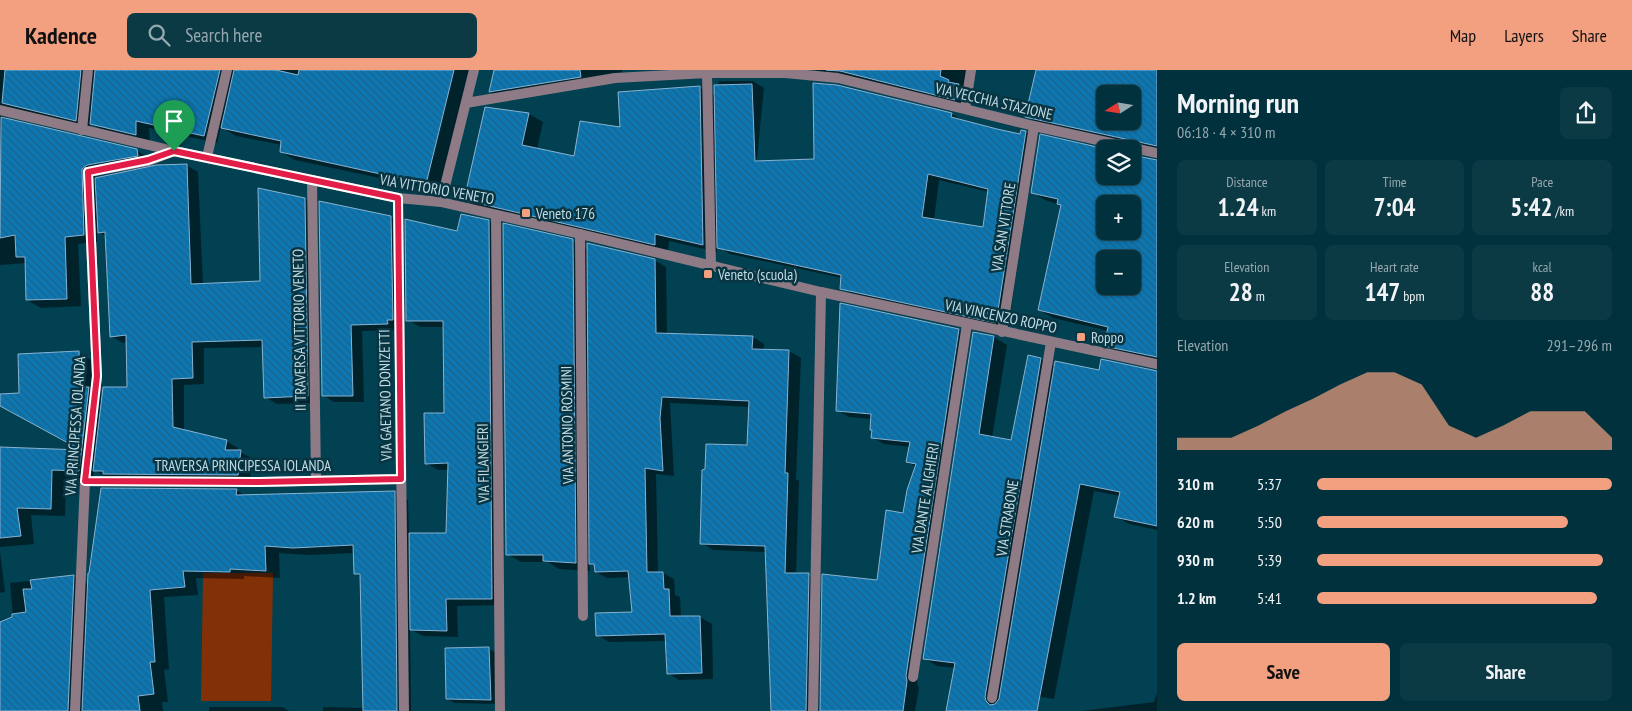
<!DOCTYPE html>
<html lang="en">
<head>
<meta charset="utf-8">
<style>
  :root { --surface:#01313d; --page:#0b3944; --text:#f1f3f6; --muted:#96a9b0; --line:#234c57; --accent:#f2a080 }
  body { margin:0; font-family:"PT Sans Narrow",sans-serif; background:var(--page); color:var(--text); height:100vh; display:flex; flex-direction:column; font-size:19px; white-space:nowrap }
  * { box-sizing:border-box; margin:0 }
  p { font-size:16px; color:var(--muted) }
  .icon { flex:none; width:28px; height:28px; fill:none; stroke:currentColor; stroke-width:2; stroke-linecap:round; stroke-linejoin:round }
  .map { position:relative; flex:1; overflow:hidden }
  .panel { display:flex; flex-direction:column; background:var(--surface); width:475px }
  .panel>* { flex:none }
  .needle { width:32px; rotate:258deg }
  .buttons { position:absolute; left:1096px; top:15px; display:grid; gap:10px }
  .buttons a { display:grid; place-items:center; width:45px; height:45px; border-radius:8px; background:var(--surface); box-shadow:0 1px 4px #0004,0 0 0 1px var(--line); font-size:25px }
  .pin { position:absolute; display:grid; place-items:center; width:42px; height:42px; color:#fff; margin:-51px -21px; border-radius:50% 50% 50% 0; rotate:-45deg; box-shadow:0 0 5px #0007 }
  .pin .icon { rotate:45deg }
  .round { display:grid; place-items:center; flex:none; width:52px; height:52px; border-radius:8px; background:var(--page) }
  .summary { display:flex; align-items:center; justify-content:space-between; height:85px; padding:0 20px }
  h1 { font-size:28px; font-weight:700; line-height:38px }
  .stats { display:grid; grid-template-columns:repeat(3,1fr); gap:8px; height:85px; padding:5px 20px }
  .stats div { display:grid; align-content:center; border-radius:8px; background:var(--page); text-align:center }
  .stats b { font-size:25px; font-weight:700 }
  .stats small { font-size:14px; font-weight:400 }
  .stats p { font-size:14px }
  .chart { height:140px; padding:10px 20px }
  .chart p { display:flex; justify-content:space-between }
  .chart svg { width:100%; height:90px; margin-top:5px; fill:var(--accent); opacity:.7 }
  .button { display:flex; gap:10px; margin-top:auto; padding:10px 20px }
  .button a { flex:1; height:58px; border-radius:8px; background:var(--accent); color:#111; font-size:20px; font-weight:700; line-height:58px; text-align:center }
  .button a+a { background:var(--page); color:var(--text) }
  ul { padding:0 20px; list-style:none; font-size:16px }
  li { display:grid; grid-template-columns:80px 60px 1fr; align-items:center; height:38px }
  li i { height:12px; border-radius:6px; background:var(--accent) }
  header { display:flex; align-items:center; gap:30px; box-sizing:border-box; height:70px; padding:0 25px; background:var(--accent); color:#111 }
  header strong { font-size:24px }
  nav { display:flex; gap:28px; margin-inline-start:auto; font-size:18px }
  .search { width:350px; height:45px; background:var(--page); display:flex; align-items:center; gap:12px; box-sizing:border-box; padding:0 18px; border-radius:8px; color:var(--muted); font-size:19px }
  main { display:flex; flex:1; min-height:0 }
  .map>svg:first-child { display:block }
</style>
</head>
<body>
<header>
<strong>Kadence</strong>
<div class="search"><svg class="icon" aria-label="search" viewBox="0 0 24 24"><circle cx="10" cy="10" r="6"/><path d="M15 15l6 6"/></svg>Search here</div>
<nav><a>Map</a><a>Layers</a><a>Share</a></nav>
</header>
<main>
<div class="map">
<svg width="1157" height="641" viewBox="0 0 1157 641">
  <defs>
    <pattern id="building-back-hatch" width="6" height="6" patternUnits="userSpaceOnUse" patternTransform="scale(1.25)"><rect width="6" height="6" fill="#0c77b2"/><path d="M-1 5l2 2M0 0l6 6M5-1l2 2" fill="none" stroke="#1e6286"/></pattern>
  </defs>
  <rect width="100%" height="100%" fill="#014151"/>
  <path fill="#823008" d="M203,503H273L271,631H201Z"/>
  <path fill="#0007" fill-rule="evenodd" d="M0,0H469L440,121L295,90L281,82L282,75L236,66L221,57L217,73L149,58L150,72L105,61L90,53V58L7,46V50L137,81L151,89L101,103L95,107V109L186,95L198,102L203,215L261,213L305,129L317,136L319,333L277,334L265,327L264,277L204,278V314L184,315V361L226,371L238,378L237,381L252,388L250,411L106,407L94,400L93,408H66L65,446L31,445L34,474L0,477V379L85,381L0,336V325L20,324L19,285L79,283L93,291L94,321L103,326L129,318L127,272L123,273L111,266L107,167L97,161V172L78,174L81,236L41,238L27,230L26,193L0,195Z
    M495,0H622L623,9L503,29L490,22Z
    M814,0H975L968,36Z
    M1038,0H1145L1157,3V80L1040,54L1026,46ZM1105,24H1132V51H1105Z
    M719,11H753L764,18L756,99L816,90L837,16L952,44L963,51L1021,66L1026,62L1037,69L1008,258L853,225L842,218V208L730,184L717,176V182L669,171L668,182L479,138L466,130L486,38L529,44L543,52L537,79L575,88L621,58L619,23L700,18L716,26ZM939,110L989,122L984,158L934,150Z
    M1157,91V291L1119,283L1105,275L1108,261L1053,248L1039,240L1063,136L1045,130L1032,122L1105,106H1132ZM1105,134H1132V161H1105ZM1105,189H1132V216H1105Z
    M391,147L402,154L399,260L362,261L364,332H334L323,325Z
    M489,151L501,158L504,535L457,536L458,567L423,566L410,559L411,641H323V637L364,638L362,507L355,503L354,483L308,485L279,483L280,508L244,506V509L196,508L198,525L164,527L169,599L164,600L168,632H162L163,641H0V553L13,548L10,513L74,506L89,515L236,420L246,426L394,422L408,430L409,464H447L449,400H438L426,393L445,345L444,257H420L408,250L458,162Z
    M573,171L588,180L654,190L666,197L667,264L753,267L764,274V280L789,281L801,288L796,409L799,411L796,504L808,505L820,511L817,641H772L767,482L713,480L702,473L748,376L750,337L670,333L674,406L656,404L658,503H663L674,509L675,525L680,527L681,547H700L712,554L713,609L679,610L668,603L667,571L609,572L597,565L634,543L630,507L607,508L596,502V496L589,493L590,501L559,499L548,492H521L507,484Z
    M841,235L959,260L970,267L917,613L919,618L915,641H821L878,512L904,444L916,397L907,392L910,377L884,374L872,367V349L849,347L837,340Z
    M974,263L994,267L1007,275L992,368L1012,371L1029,287L1041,289L1055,297L1100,302H1157V460L1129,454L1115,446L1120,426L1094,421L1054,629L1016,623L1001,614L996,641H947L955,598L937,596L924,588Z
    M0,482L5,522L0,523Z
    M489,579L497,583L499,634L455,633L447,629Z
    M1157,623V641H1081L1154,632Z
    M209,637H283L289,641H209Z"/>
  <path fill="url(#building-back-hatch)" stroke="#8ab2d2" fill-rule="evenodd" d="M5,0H81L76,51L2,33Z
    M95,0H220L204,66L136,51V65L90,54Z
    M234,0H276L298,5L299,0H454L426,114L280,82L281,71L221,58Z
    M494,0H580L581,7L489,22Z
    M826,0H941L940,6L949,10L948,12L959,14L955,30L840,1Z
    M1036,0H1157V76L1025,47ZM1105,24H1132V51H1105Z
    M813,13L837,15L952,43L951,47L997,59L1020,64L1021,60L1026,61L996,253L840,219L841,205L717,178L714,15L752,14L755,91L814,89ZM928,104L988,119L983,157L922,147Z
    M700,16L703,175L655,164V175L464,130L485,37L529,43L522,75L574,86L580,51L620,57L618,22Z
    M1,47L137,79L138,86L87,95L82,99L84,165L65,167L67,229L26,230L25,187H16L15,165L0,168Z
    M1040,64L1106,79L1105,106H1132V85L1157,90V287L1104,276L1108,257L1038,240L1061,135L1057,134L1058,129L1031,123ZM1105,134H1132V161H1105ZM1105,189H1132V216H1105Z
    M187,94L191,214L260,211L258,118L305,128L308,326L264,328L262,270L192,272L193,308L172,309L173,357L227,370L225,380H241L238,405L103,404V401H93L103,317H127L126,265L110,267L105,162L98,163L95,108L156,95Z
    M319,131L391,146L393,250H387L388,254L351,255L353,326H322Z
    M461,144L489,150L492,529H446L447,561L410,560L409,463H446L448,393L425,394L424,343H444L443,251H406L405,149L457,161Z
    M503,153L573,169L576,493L543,491V485H506Z
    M587,173L655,189L656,263L753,266L752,279L789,280L785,403H788L785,503H809L806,641H771L765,476L700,474L702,400L705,399L706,374L747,375L749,331L662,327L660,348L663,401L645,398L647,502H663L664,519H669L670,546H700L702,603L667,604L665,564L596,566L595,543L632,542L628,501L595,502L594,494H589Z
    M840,233L959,259L906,606L907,611L903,641H820L822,504L877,510L886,440L903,443L907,420L916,394L906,392L910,372L871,368L872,360H870L871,344L836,341Z
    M973,262L994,266L979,364L1011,370L1028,285L1041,288L985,627L986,631L990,635L995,634L999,629L1055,291L1099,300L1101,289L1157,301V456L1114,447L1120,422L1080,414L1037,641H946L955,593L923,589Z
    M79,281L80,317H89L79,401L52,400L51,439L17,438L21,466L0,468V377L81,380L0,336V324L19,323L18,284Z
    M101,418L237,419L236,425L395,421L397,641H363L360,504H354L353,475L293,478L265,476L266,501L230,499V502L183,501L185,517L150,520L155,592H150L154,624L138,626L140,641H82L88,503H89Z
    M74,505L68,641H0V552L12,547V544L26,542L23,519H32L30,510Z
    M489,577L491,630L446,629L445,578Z"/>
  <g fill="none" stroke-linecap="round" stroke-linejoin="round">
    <path stroke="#8e7b86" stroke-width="10" d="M707,3L711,197
      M466,33L615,8L707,3H785L838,8L1034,56L1157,83
      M965,39L971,0
      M82,60L88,0
      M207,87L227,0
      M312,110L316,410
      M398,128L404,641
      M441,132L474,0
      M496,145L500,641
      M580,164L583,546
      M1002,262L1034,56
      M85,411L259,412L401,409
      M913,607L967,254
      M992,628L1051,272
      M75,641L85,411L97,306L88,102L148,91L174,81
      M813,641L821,222"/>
    <path stroke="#8e7b86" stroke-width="10" d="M0,40L174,81L398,128L441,132L580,164L821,222L1157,294"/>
  </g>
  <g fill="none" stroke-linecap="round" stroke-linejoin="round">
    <g stroke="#fff" stroke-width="10">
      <path id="route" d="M174,81L398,128L401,409L259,412L85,411L97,306L88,102L148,90Z"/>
    </g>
    <use href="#route" stroke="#e11d48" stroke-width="6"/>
  </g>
  <g fill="#f2a080" stroke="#093542" stroke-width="2">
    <rect x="521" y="138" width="10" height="10" rx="2.5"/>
    <rect x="703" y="199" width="10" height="10" rx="2.5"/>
    <rect x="1076" y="262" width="10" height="10" rx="2.5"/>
  </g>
  <g text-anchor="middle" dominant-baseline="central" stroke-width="5" stroke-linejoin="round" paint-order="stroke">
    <g font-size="15" fill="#c0dbe4" stroke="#093542">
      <text transform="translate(994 31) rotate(13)">VIA VECCHIA STAZIONE</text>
      <text transform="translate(437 119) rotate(10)">VIA VITTORIO VENETO</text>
      <text transform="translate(1003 157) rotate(-81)">VIA SAN VITTORE</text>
      <text transform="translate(1001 246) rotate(12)">VIA VINCENZO ROPPO</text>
      <text transform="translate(299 260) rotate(-91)">II TRAVERSA VITTORIO VENETO</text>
      <text transform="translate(385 325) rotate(-91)">VIA GAETANO DONIZETTI</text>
      <text transform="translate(567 355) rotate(-91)">VIA ANTONIO ROSMINI</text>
      <text transform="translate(75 356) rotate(-86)">VIA PRINCIPESSA IOLANDA</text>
      <text transform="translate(483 393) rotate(-91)">VIA FILANGIERI</text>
      <text x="243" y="395">TRAVERSA PRINCIPESSA IOLANDA</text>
      <text transform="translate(925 428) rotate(-81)">VIA DANTE ALIGHIERI</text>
      <text transform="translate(1007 448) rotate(-81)">VIA STRABONE</text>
    </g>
    <g font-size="15" fill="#c0dbe4" stroke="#093542" text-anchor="start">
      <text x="536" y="143">Veneto 176</text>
      <text x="718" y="204">Veneto (scuola)</text>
      <text x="1091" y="267">Roppo</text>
    </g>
  </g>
</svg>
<div class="buttons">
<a><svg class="needle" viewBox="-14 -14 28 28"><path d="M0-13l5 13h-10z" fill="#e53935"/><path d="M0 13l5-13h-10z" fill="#96a9b0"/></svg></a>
<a><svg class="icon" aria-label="layers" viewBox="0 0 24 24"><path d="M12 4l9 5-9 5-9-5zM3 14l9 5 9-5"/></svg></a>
<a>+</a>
<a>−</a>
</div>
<div class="pin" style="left:174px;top:81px;background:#1e9e55"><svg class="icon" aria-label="arrive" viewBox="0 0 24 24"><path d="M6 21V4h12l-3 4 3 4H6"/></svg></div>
</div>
<section class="panel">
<div class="summary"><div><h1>Morning run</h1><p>06:18 · 4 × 310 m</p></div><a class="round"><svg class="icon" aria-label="share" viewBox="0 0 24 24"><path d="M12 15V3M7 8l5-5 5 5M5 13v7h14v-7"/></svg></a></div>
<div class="stats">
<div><p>Distance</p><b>1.24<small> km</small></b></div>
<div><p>Time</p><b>7:04</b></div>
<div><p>Pace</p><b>5:42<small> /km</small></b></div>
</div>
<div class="stats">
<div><p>Elevation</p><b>28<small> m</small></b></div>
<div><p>Heart rate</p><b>147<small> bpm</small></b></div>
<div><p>kcal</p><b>88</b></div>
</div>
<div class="chart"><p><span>Elevation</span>291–296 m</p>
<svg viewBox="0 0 160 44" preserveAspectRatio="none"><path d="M0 44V38L10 38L20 38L30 32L40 25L50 19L60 12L70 6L80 6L90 12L100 32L110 38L120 32L130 25L140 25L150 25L160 38V44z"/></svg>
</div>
<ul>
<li><b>310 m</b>5:37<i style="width:100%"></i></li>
<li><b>620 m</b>5:50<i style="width:85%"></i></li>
<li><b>930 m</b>5:39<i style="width:97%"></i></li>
<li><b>1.2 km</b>5:41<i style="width:95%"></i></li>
</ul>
<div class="button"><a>Save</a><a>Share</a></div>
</section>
</main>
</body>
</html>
